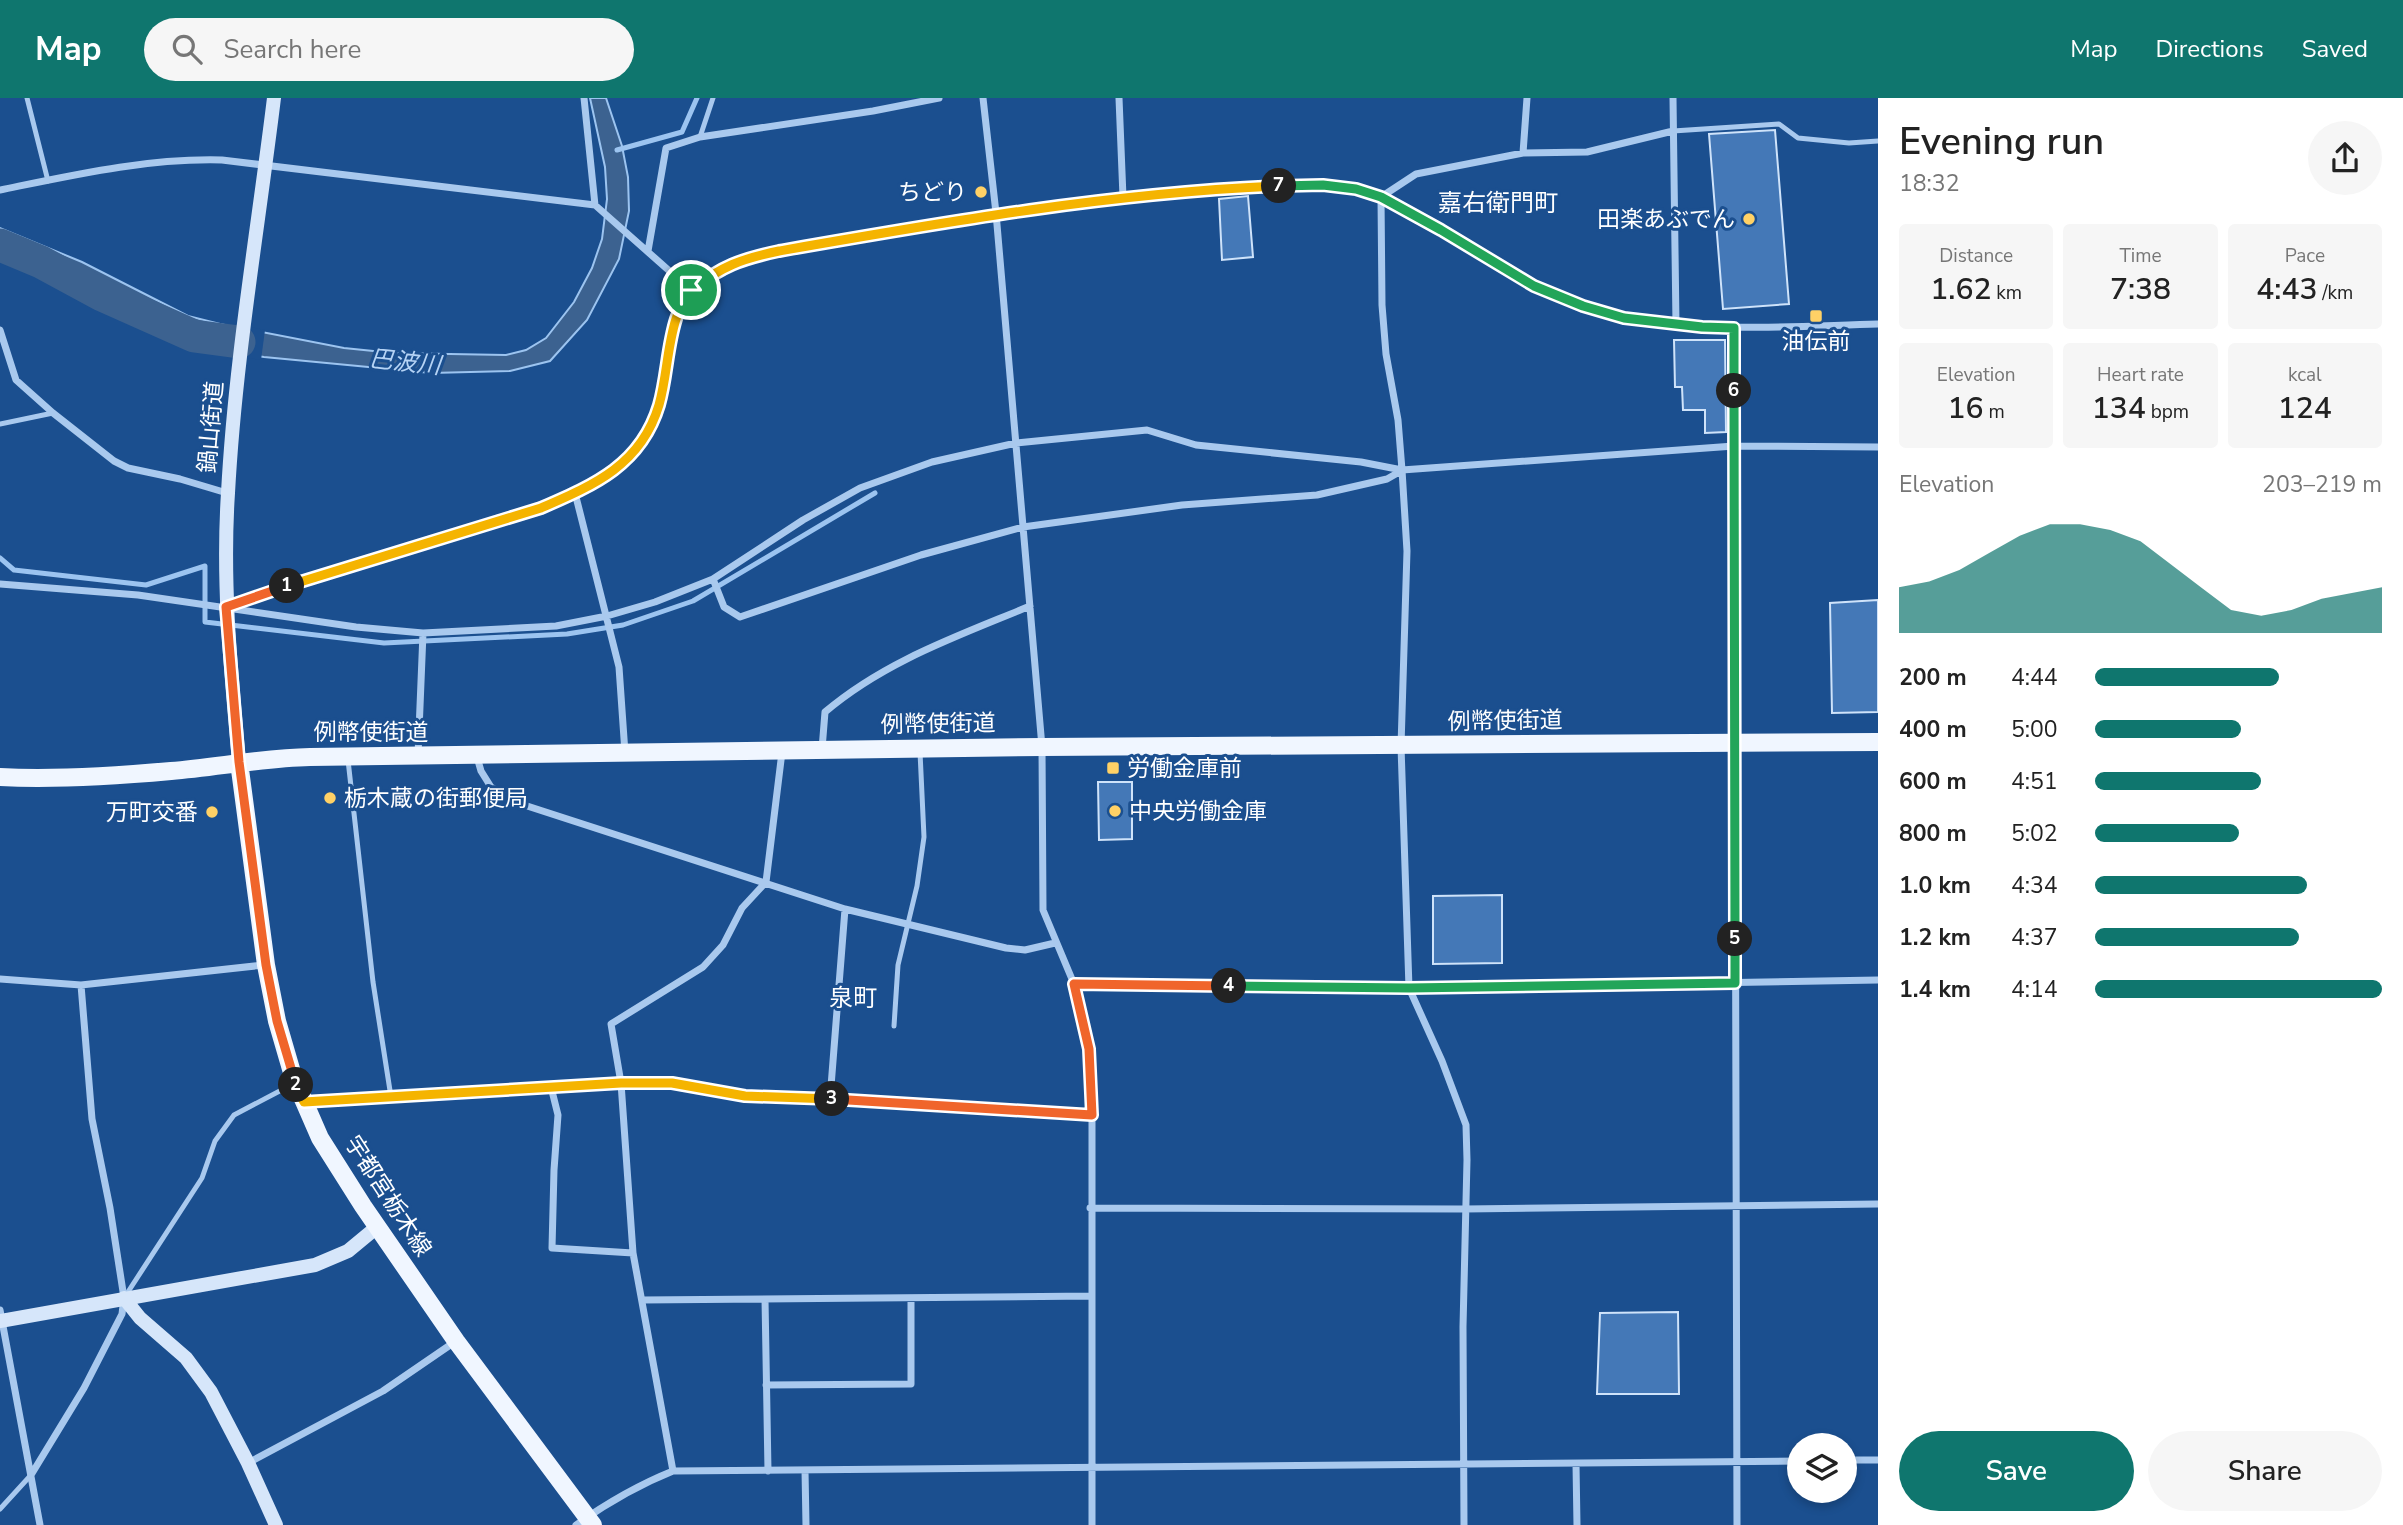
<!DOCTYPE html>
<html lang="en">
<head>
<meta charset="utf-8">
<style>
  :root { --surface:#fff; --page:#f6f6f6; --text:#222; --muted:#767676; --accent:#0f766e }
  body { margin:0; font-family:"Nunito Sans","Noto Sans JP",sans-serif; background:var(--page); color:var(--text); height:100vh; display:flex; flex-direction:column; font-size:26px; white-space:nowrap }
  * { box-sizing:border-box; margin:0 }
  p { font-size:23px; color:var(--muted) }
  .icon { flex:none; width:38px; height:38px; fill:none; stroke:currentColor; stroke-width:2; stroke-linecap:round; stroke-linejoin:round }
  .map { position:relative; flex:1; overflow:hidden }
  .details { display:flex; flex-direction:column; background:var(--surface); width:525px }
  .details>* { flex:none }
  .controls { position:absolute; left:1787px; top:1335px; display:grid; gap:14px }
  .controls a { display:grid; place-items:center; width:70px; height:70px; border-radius:50%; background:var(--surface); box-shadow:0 4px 10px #0003; font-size:35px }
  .pin { position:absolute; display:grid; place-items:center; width:60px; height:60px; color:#fff; margin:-30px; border:4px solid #fff; border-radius:50%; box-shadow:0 2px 7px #0007 }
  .km { position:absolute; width:35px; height:35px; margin:-18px; border-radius:50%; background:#222; color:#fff; font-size:19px; line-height:35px; text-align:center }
  .round { display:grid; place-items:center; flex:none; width:74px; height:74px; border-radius:37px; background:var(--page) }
  .head { display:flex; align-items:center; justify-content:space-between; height:119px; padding:0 21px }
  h1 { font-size:38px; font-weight:600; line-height:52px }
  .figures { display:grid; grid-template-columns:repeat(3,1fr); gap:10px; height:119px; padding:7px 21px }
  .figures div { display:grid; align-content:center; border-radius:7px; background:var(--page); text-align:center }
  .figures b { font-size:30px; font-weight:600 }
  .figures small { font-size:19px; font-weight:400 }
  .figures p { font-size:19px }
  .chart { height:196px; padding:14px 21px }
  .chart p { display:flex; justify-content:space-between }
  .chart svg { width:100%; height:126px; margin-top:7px; fill:var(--accent); opacity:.7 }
  .button { display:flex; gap:14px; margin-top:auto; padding:14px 21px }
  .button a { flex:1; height:80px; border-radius:42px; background:var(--accent); color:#fff; font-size:28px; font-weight:600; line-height:80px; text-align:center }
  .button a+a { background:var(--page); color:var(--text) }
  ul { padding:0 21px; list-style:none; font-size:23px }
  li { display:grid; grid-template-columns:112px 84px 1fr; align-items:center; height:52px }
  li i { height:18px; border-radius:9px; background:var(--accent) }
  header { display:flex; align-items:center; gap:42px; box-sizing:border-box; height:98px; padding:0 35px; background:var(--accent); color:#fff }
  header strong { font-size:33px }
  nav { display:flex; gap:38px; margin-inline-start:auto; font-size:24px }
  .search { width:490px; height:63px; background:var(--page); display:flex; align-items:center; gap:18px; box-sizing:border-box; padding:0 24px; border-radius:38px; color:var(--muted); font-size:26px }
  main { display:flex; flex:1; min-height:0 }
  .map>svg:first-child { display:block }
</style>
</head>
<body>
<header>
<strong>Map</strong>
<div class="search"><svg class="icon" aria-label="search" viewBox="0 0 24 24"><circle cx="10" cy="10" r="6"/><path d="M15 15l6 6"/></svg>Search here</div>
<nav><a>Map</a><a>Directions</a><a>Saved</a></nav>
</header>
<main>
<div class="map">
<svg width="1878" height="1427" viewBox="0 0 1878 1427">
  <rect width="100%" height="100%" fill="#1b4f8f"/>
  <path fill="#3c6290" stroke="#9cc4f0" stroke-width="2" d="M590,0H606L622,48L628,79L629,113L619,161L587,222L550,263L510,273L431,275L264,259L212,251L193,237L89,190L78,181L0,148V130L82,164L188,218L220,226L344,250L393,255L506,257L526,252L546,240L574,204L592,170L602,141L607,101L605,69Z"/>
  <path fill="#1b4f8f" d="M225,224L265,232L261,262L220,256Z"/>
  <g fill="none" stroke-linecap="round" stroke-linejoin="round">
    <path stroke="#9cc4f0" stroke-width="5" d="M617,52L682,34L697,0
      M0,460L14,472L146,487L205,468V524L384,545L567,536L623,527L693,503L875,395"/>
    <path stroke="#3c6290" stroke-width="33" d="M0,147L41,164L102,197L194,238L239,244"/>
  </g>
  <path fill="#4478b7" stroke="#cfe3fa" stroke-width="2" d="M1775,32L1789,206L1723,211L1709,36Z
    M1248,98L1253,159L1222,162L1219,101Z
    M1674,242H1725L1726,334L1705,335V312H1683L1682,289H1675Z
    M1878,502V614L1832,615L1830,505Z
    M1098,684H1132V741L1099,742Z
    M1502,797V865L1433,866V798Z
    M1678,1214L1679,1296H1597L1600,1215Z"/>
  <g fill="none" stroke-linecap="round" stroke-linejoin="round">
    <path stroke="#a9c9ee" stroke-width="5" d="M27,0L48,83
      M1673,33L1779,26L1798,40L1849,45L1878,43
      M700,39L713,0
      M0,326L53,315
      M348,662L373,884L391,999
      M894,928L898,867L917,788L924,739L920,654
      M126,1197L202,1080L215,1043L234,1017L293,986
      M0,1411L31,1377"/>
    <path stroke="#a9c9ee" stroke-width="7" d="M584,0L595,107
      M983,0L996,115L1042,649L1043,812L1074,886L1089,951L1092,1017V1427
      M1119,0L1123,99
      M1673,0L1676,227
      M1523,55L1527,0
      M0,92C73,77 147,60 222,62L595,107L692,193
      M648,153L666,50L700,39L873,13L939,0
      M1734,230L1737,1427
      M0,232L16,282L53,315L114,363L128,370L180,381L227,395
      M1402,372L1398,322L1386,256L1382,207L1381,99L1416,76L1523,55L1587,54L1673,33
      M575,395L619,569L625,655
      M713,481L724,509L740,519L921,457L1023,429L1182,407L1317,397L1387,381L1401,373
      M0,486L138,497L356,529L423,535L556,528L607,518L655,504L713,481L803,422L860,390L932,364L1016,345L1147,332L1196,347L1361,364L1402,372
      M227,508C285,489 344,468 403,451C468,432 569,412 620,368C638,352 652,330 659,306C672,259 667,204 714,174C734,162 757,158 779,153C922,128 1064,103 1208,93C1253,89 1313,81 1356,91C1375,95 1392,105 1408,114C1437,129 1464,146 1492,162C1506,171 1521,182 1536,189C1645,241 1761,229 1878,226
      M822,651L825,614C885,563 958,538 1030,508
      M418,657L423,535
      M477,659L481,673L491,689L521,706L845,811L1006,850L1025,852L1055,845
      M0,881L81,887L264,867
      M1074,886L1409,890L1878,882
      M551,989L558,1017L554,1072L552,1150L633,1155
      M830,1001L845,811
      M305,1004L621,985H672L745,998L1092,1017
      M1090,1110L1465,1111L1878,1106
      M765,1201L768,1373
      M642,1202L1091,1198
      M0,1212L40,1427
      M766,1287L911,1286V1200
      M1844,1362H1878
      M248,1365L383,1293L456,1243
      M1576,1366L1577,1427
      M805,1372L806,1427
      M673,1373L633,1155L621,985L611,926L703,869L723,847L742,810L766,784L782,654
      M31,1377L84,1290L122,1216L124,1200L110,1110L92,1021L81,887
      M576,1427C607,1405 638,1387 673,1373L1799,1363
      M1464,1427L1463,1229L1467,1062L1466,1027L1442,963L1409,890L1401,648L1407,453L1402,372L1734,348L1878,349"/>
    <path stroke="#d6e6fa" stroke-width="14" d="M239,664C231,574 222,485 228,395C235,263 258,131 274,0
      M124,1200L140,1220L186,1260L211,1294L248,1365L276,1427
      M0,1223L315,1167L348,1153L377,1129"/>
    <path stroke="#f0f6ff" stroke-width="18" d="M239,664L266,867L277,923L293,978L320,1040L363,1108L456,1243L593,1427
      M0,679C57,682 115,678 171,673C218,669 263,660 310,659L1042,649L1878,644"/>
  </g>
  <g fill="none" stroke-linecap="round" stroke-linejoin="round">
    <g stroke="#fff" stroke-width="14">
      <path id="split-1" d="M287,488L541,410C594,387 641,367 659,307C667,279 667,249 676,221C679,211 686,202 691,192"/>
    </g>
    <g stroke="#fff" stroke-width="14">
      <path id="split-2" d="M287,488L226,509L239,664L266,867L277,923L296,987"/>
    </g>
    <g stroke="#fff" stroke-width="14">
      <path id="split-3" d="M296,987L304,1004L621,985H672L745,998L832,1001"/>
    </g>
    <g stroke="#fff" stroke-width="14">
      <path id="split-4" d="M832,1001L1092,1017L1089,951L1074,886L1229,888"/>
    </g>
    <g stroke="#fff" stroke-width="14">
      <path id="split-5" d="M1229,888L1409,890L1735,885V841"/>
    </g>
    <g stroke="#fff" stroke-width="14">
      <path id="split-6" d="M1734,293L1735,841"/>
    </g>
    <g stroke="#fff" stroke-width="14">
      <path id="split-7" d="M1279,88L1323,87L1356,91L1381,99L1441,132L1534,188L1583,208L1624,220L1702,229L1734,230V293"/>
    </g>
    <g stroke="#fff" stroke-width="14">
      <path id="split-8" d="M691,192C722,168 741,161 779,153C945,124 1110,95 1279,88"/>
    </g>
    <use href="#split-1" stroke="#f5b400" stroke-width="9"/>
    <use href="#split-2" stroke="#f0652b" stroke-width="9"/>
    <use href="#split-3" stroke="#f5b400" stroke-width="9"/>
    <use href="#split-4" stroke="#f0652b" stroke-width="9"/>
    <use href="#split-5" stroke="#22a559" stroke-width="9"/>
    <use href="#split-6" stroke="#22a559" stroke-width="9"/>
    <use href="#split-7" stroke="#22a559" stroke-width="9"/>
    <use href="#split-8" stroke="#f5b400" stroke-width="9"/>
  </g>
  <g fill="#ffd166" stroke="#1b4f8f" stroke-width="2.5">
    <circle cx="981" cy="94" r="7"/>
    <circle cx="1749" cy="121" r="7"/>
    <rect x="1809" y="211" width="14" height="14" rx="3.5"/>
    <rect x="1106" y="663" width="14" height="14" rx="3.5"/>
    <circle cx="330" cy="700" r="7"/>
    <circle cx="1115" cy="713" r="7"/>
    <circle cx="212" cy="714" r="7"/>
  </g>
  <g text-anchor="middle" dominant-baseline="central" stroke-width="6" stroke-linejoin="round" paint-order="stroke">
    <g font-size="23" fill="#fff" stroke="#1b4f8f" text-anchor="end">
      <text x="967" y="94">ちどり</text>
      <text x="1735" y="121">田楽あぶでん</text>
      <text x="1816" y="243" text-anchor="middle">油伝前</text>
      <text x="1127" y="670" text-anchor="start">労働金庫前</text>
      <text x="344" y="700" text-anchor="start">栃木蔵の街郵便局</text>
      <text x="1129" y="713" text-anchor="start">中央労働金庫</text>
      <text x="198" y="714">万町交番</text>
    </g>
    <g font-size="23" fill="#fff" stroke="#1b4f8f">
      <text transform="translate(211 329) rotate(-85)">鍋山街道</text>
      <text transform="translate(1505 623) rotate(-1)">例幣使街道</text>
      <text transform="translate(938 626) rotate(-1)">例幣使街道</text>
      <text x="371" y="634">例幣使街道</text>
      <text transform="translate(388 1098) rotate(57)">宇都宮栃木線</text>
    </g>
    <g font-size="24" fill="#fff" stroke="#1b4f8f">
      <text x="1498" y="105">嘉右衛門町</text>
      <text x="853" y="900">泉町</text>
    </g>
    <g font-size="24" font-style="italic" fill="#b5d3f5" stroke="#1b4f8f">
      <text transform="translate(405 264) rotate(6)">巴波川</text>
    </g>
  </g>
</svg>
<div class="controls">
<a><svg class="icon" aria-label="layers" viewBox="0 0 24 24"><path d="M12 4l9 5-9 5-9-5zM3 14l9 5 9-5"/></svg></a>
</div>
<div class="pin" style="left:691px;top:192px;background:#1e9e55"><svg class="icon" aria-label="arrive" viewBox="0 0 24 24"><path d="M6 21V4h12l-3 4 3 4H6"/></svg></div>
<b class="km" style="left:287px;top:488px">1</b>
<b class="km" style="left:296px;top:987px">2</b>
<b class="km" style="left:832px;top:1001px">3</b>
<b class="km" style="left:1229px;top:888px">4</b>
<b class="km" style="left:1735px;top:841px">5</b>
<b class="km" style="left:1734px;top:293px">6</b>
<b class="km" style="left:1279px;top:88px">7</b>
</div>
<section class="details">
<div class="head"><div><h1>Evening run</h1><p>18:32</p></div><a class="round"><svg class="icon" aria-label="share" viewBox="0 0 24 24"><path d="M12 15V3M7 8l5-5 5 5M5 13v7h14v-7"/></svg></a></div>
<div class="figures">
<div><p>Distance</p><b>1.62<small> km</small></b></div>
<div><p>Time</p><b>7:38</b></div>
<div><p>Pace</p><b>4:43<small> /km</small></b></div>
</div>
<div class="figures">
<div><p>Elevation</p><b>16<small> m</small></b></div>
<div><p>Heart rate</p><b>134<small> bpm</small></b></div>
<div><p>kcal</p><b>124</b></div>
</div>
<div class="chart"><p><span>Elevation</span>203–219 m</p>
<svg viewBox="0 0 160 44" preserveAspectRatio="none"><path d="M0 44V28L10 26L20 22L30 16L40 10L50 6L60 6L70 8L80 12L90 20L100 28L110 36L120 38L130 36L140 32L150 30L160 28V44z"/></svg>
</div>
<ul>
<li><b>200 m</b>4:44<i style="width:64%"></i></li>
<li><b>400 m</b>5:00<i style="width:51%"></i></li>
<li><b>600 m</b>4:51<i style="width:58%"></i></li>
<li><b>800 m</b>5:02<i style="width:50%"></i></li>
<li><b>1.0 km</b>4:34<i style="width:74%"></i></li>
<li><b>1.2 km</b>4:37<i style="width:71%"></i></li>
<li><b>1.4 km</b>4:14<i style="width:100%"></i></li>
</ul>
<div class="button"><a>Save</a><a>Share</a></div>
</section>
</main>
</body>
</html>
